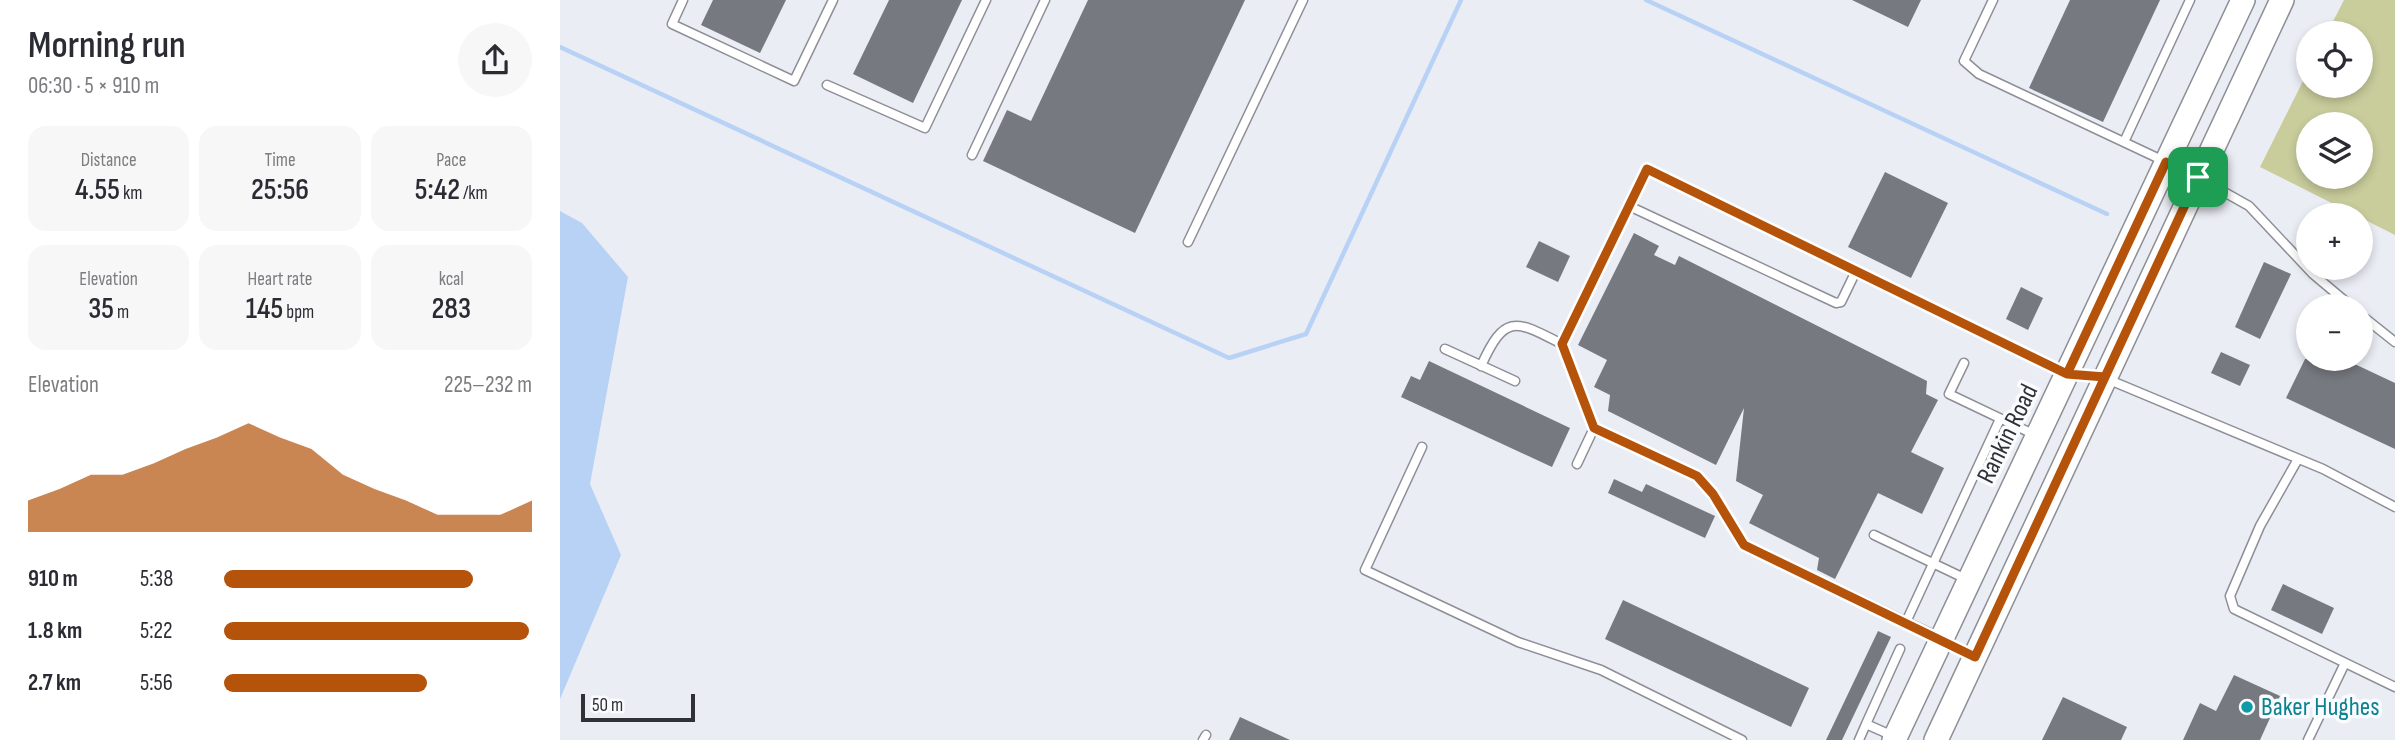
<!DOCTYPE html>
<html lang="en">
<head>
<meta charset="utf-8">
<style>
  :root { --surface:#fff; --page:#f7f7f7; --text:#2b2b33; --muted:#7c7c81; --accent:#b45309 }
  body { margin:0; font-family:"Sofia Sans Condensed",sans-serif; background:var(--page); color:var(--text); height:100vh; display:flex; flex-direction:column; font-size:26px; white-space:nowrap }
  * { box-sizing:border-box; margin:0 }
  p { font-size:23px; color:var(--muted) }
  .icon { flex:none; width:38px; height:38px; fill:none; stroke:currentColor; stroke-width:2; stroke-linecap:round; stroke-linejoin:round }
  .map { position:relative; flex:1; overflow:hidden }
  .panel { display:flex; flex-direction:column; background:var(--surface); width:560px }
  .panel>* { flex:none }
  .tools { position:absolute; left:1736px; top:21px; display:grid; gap:14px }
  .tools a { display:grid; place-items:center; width:77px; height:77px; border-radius:50%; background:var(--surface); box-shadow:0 4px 10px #0003; font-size:35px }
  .scale { position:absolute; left:21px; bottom:18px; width:114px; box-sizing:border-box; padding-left:7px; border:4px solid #303134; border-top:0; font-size:19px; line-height:24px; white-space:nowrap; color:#303134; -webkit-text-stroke:5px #fafbfe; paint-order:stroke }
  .pin { position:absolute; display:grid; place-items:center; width:60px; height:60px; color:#fff; margin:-30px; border-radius:14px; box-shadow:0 4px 10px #0006 }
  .round { display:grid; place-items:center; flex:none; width:74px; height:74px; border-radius:37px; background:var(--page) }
  .summary { display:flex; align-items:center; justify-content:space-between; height:119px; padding:0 28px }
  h1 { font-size:38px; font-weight:600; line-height:52px }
  .metrics { display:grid; grid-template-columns:repeat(3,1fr); gap:10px; height:119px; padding:7px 28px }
  .metrics div { display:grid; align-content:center; border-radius:18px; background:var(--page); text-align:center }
  .metrics b { font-size:30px; font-weight:600 }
  .metrics small { font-size:19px; font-weight:400 }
  .metrics p { font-size:19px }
  .chart { height:196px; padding:14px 28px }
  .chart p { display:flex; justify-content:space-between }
  .chart svg { width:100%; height:126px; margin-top:7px; fill:var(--accent); opacity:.7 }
  ul { padding:0 28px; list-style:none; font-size:23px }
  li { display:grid; grid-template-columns:112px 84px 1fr; align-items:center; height:52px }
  li i { height:18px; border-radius:9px; background:var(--accent) }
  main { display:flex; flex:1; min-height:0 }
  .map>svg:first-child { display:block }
</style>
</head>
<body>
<main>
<section class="panel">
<div class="summary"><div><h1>Morning run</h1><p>06:30 · 5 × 910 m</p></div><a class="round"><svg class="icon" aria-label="share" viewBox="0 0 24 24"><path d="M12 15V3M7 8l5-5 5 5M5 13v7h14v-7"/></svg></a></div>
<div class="metrics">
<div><p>Distance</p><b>4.55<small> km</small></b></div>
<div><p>Time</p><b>25:56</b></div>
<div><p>Pace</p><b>5:42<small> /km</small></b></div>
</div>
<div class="metrics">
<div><p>Elevation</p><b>35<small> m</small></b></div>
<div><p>Heart rate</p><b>145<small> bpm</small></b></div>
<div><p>kcal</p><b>283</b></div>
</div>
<div class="chart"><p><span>Elevation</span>225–232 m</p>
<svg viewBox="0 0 160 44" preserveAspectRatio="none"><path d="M0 44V33L10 29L20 24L30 24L40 20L50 15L60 11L70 6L80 11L90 15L100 24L110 29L120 33L130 38L140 38L150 38L160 33V44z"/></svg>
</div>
<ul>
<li><b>910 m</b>5:38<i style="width:81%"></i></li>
<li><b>1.8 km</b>5:22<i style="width:99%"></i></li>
<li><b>2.7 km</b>5:56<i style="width:66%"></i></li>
</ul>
</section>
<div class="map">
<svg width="1835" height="740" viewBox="0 0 1835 740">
  <rect width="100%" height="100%" fill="#ebedf5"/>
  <path fill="#c9cd9c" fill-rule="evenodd" d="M1784,0H1835V235L1700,167L1748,71V86H1801V33H1767ZM1748,124H1801V177H1748Z"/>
  <path fill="#b8d2f6" d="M0,211L22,223L68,277L30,484L61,555L0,699Z"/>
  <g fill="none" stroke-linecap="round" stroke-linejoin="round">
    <path stroke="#b8d2f6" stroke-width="4.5" d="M1086,0L1547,214
      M0,47L669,358L746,334L901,0"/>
  </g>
  <path fill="#777980" d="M153,0H226L200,53L141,25Z
    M329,0H402L353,103L293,74Z
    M528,0H685L575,233L423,161L447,110L471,121Z
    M1292,0H1361L1348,27Z
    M1510,0H1600L1543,122L1469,88Z
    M1325,172L1388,203L1351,278L1288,247Z
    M1074,233L1099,246L1094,255L1115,265L1119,256L1367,381L1366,394L1378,400L1351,452L1384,468L1362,514L1318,493L1275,579L1257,570L1259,558L1189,523L1203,495L1176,481L1184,408L1156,465L1048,411L1050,395L1034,387L1047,360L1018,345Z
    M979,241L1010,256L998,282L966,267Z
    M1704,262L1731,274L1700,339L1675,327Z
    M1461,287L1483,298L1468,330L1446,319Z
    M1661,352L1690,365L1680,386L1651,373Z
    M1745,359H1784L1835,383V449L1726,398Z
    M869,361L1010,428L992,467L841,397L851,376L860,380Z
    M1054,479L1082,492L1086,484L1155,516L1145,538L1048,493Z
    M1723,584L1774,608L1762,634L1711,610Z
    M1063,600L1249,688L1231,727L1045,639Z
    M1318,631L1331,637L1282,740H1266Z
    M1674,675L1720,696L1700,740H1623L1640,703L1656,711Z
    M1503,697L1567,727L1561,740H1482Z
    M680,717L730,740H669Z"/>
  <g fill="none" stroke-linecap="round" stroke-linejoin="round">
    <g stroke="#8c8f96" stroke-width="11">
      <path id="lane" d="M123,0L112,24L234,81L273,0
        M1433,0L1404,61L1419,74L1604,161
        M267,85L365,128L426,0
        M1564,142L1630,0
        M412,155L485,0
        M1641,179L1689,206L1753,274L1791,306
        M1069,206L1276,303L1281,302L1296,271
        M628,242L743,0
        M1801,315L1835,342
        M1002,344L1087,169L1504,372
        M885,349L955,381
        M1404,363L1389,394L1475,435
        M921,366C945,313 955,320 1002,344L1034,428L1137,476L1153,494L1184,545L1378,637
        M1547,379L1763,469L1835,507
        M862,447L805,570L958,642L1041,670L1182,740
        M1738,459L1700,526L1670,596L1674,609L1835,687
        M1017,464L1034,428
        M1314,535L1406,579
        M1346,622L1440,419
        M1306,724L1340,649
        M643,740L646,735
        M1299,740L1306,724L1333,736
        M1748,740L1785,663"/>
    </g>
    <g stroke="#8c8f96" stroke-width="26">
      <path id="secondary" d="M1334,740L1683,0
        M1376,740L1722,0"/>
    </g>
    <use href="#lane" stroke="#fff" stroke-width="8"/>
    <use href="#secondary" stroke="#fff" stroke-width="23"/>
  </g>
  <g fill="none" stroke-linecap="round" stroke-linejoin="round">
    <g stroke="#fff" stroke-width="14">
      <path id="route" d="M1638,177L1545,377L1507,374L1087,169L1002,344L1034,428L1137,476L1153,494L1184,545L1415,657L1545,377L1507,374L1606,162L1638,177"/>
    </g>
    <use href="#route" stroke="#b45309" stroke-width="9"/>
  </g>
  <circle fill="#0f9aa8" stroke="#fafbfe" stroke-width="2.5" cx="1687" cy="707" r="7"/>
  <g text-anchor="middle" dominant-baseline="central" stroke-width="7" stroke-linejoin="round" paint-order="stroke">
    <g font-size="26" fill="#303134" stroke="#fafbfe">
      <text transform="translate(1448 434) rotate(-64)">Rankin Road</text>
    </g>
    <g font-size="26" fill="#0d838f" stroke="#fafbfe" text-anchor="start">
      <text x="1701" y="707">Baker Hughes</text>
    </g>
  </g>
</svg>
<div class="tools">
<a><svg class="icon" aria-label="locate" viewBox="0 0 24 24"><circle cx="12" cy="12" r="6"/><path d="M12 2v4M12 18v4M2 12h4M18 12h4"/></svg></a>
<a><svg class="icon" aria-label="layers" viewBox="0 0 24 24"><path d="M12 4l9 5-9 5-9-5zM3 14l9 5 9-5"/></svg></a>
<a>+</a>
<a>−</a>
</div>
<div class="scale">50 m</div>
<div class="pin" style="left:1638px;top:177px;background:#1e9e55"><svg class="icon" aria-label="arrive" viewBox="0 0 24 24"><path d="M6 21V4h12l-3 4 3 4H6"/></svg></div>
</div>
</main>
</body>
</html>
